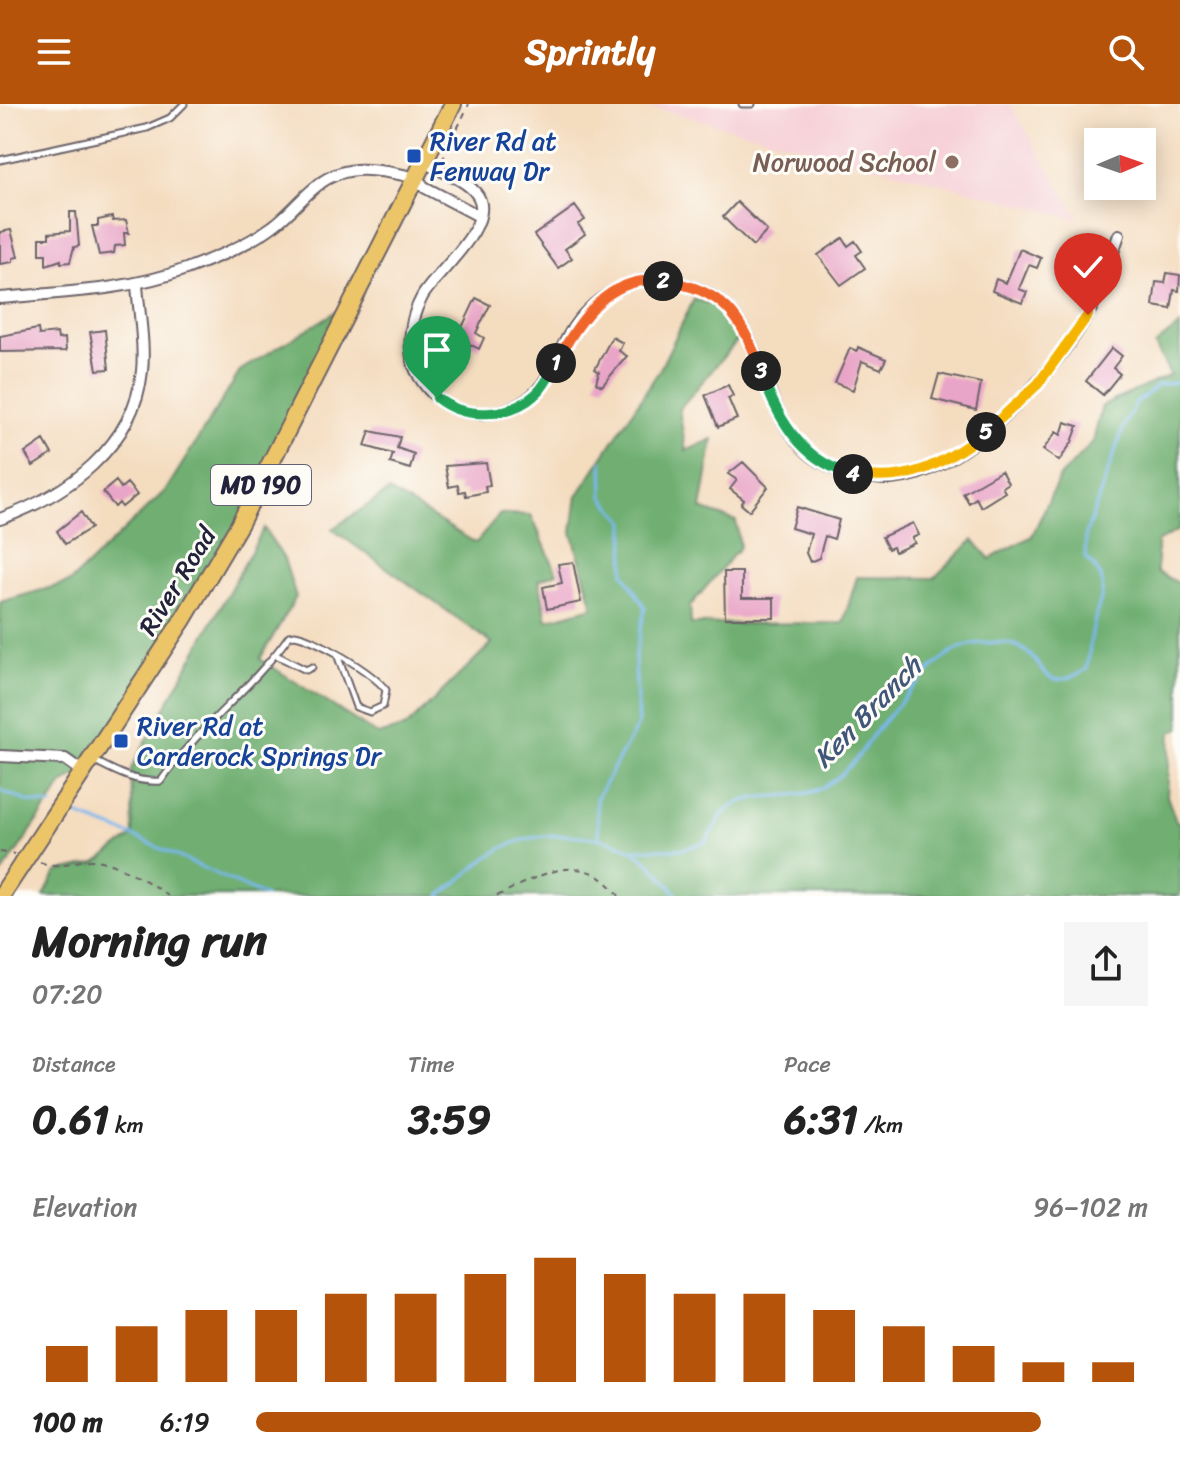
<!DOCTYPE html>
<html lang="en">
<head>
<meta charset="utf-8">
<style>
  :root { --surface:#fff; --page:#f6f6f6; --text:#222; --muted:#767676; --accent:#b45309 }
  body { margin:0; font-family:Sriracha,sans-serif; background:var(--page); color:var(--text); height:100vh; display:flex; flex-direction:column; font-size:30px; white-space:nowrap }
  * { box-sizing:border-box; margin:0 }
  p { font-size:26px; color:var(--muted) }
  .icon { flex:none; width:44px; height:44px; fill:none; stroke:currentColor; stroke-width:2; stroke-linecap:round; stroke-linejoin:round }
  .map { position:relative; height:792px; overflow:hidden }
  .side { display:flex; flex-direction:column; background:var(--surface); flex:1 }
  .side>* { flex:none }
  .needle { width:52px; rotate:88deg }
  .tools { position:absolute; left:1084px; top:24px; display:grid; gap:16px }
  .tools a { display:grid; place-items:center; width:72px; height:72px; border-radius:0px; background:var(--surface); box-shadow:0 4px 20px #0003; font-size:40px }
  .pin { position:absolute; display:grid; place-items:center; width:68px; height:68px; color:#fff; margin:-82px -34px; border-radius:50% 50% 50% 0; rotate:-45deg; box-shadow:0 0 8px #0007 }
  .pin .icon { rotate:45deg }
  .km { position:absolute; width:40px; height:40px; margin:-20px; border-radius:50%; background:#222; color:#fff; font-size:22px; line-height:40px; text-align:center }
  .round { display:grid; place-items:center; flex:none; width:84px; height:84px; border-radius:0px; background:var(--page) }
  .summary { display:flex; align-items:center; justify-content:space-between; height:136px; padding:0 32px }
  h1 { font-size:44px; font-weight:800; line-height:60px }
  .figures { display:grid; grid-template-columns:repeat(3,1fr); gap:12px; height:136px; padding:8px 32px }
  .figures div { display:grid; align-content:center }
  .figures b { font-size:40px; font-weight:800 }
  .figures small { font-size:22px; font-weight:400 }
  .figures p { font-size:22px }
  .chart { height:224px; padding:16px 32px }
  .chart p { display:flex; justify-content:space-between }
  .chart svg { width:100%; height:144px; margin-top:8px; stroke:var(--accent); stroke-width:6 }
  ul { padding:0 32px; list-style:none; font-size:26px }
  li { display:grid; grid-template-columns:128px 96px 1fr; align-items:center; height:60px }
  li i { height:20px; border-radius:10px; background:var(--accent) }
  header { display:flex; justify-content:space-between; align-items:center; height:104px; padding:0 32px; background:var(--accent); color:#fff; font-size:36px; font-weight:800 }
  .map>svg:first-child { display:block }
</style>
</head>
<body>
<header><svg class="icon" aria-label="menu" viewBox="0 0 24 24"><path d="M4 6h16M4 12h16M4 18h16"/></svg>Sprintly<svg class="icon" aria-label="search" viewBox="0 0 24 24"><circle cx="10" cy="10" r="6"/><path d="M15 15l6 6"/></svg></header>
<div class="map">
<svg width="1180" height="792" viewBox="0 0 1180 792">
  <rect width="100%" height="100%" fill="#fdfcf7"/>
  <filter id="ink" filterUnits="userSpaceOnUse"><feTurbulence type="fractalNoise" baseFrequency=".0125" numOctaves="2"/><feDisplacementMap in="SourceGraphic" scale="16" xChannelSelector="R" yChannelSelector="G"/><feConvolveMatrix kernelMatrix="1 2 1 2 8 2 1 2 1" color-interpolation-filters="sRGB"/></filter>
  <filter id="wash" filterUnits="userSpaceOnUse"><feTurbulence type="fractalNoise" baseFrequency=".006" numOctaves="4" result="noise"/><feDisplacementMap in="SourceGraphic" scale="32" xChannelSelector="R" yChannelSelector="G"/><feGaussianBlur stdDeviation="1.8" result="paint"/><feColorMatrix in="noise" values="0 0 0 0 0 0 0 0 0 0 0 0 0 0 0 0 0 1.4 0 .05"/><feComposite in="paint" operator="in"/></filter>
  <g filter="url(#wash)">
    <rect width="100%" height="100%" fill="#f4dcbf"/>
    <path fill="#f6cfd5" d="M638,0H1010L1080,116Z"/>
    <path fill="#6faf71" stroke="#486856" stroke-width="2" d="M694,195L720,203L743,230L679,305L686,347L713,335L701,405L736,417L740,443L690,502L691,520L843,519L857,473L934,474L973,436L990,455L1032,432L1059,374L1093,338L1102,302L1170,271L1155,241L1180,221V425L1157,438V468L1180,480V624L1171,629L1167,692L1176,717L1180,719V792H44L56,768L96,759L133,732L131,665L264,424L284,455L296,493L260,555L378,631L406,623L492,539L332,425L389,387L476,439L500,410L531,411L557,469L539,476L547,516L593,503L572,428L577,392L659,267Z
      M342,204L239,421L82,667L63,680L0,772V498L70,478L166,386L241,266Z"/>
    <g fill="none" stroke-linecap="round" stroke-linejoin="round">
      <path stroke="#7bb9ee" stroke-width="3" d="M0,686L29,698L52,701
        M66,707L133,732L265,792
        M599,735L596,695L638,621L635,552L645,504L624,469L625,418L603,393L602,357
        M632,745H682L706,738C711,729 716,719 722,711C746,683 790,698 820,685C830,680 842,670 850,662C860,653 866,639 875,628C895,605 939,547 969,541C982,538 1005,537 1017,542C1048,556 1039,594 1087,565C1089,549 1091,531 1095,515C1103,485 1110,478 1085,452L1086,430L1125,319L1136,299L1159,281L1180,278
        M440,792C461,776 484,752 509,741C542,726 598,729 630,745C648,754 665,776 678,792"/>
    </g>
    <g id="blocks">
      <path fill="#e9a5c7" d="M737,98L767,127L753,142L723,113Z
        M575,102L585,116L578,120L585,130L565,145L572,154L558,164L534,131Z
        M70,108H76L79,142L74,143L70,158L61,159V156L46,161V150H40V134H49V129L70,127Z
        M112,113L113,117L126,116L129,129H124L125,141L115,142L114,149L99,151L92,122H98V116Z
        M11,126L18,153L13,154V158L0,160V128Z
        M843,134L848,142L855,137L862,147L856,151L865,164L841,181L818,151Z
        M1020,145L1041,154L1037,164L1029,161L1019,185L1027,188L1022,199L992,187L996,175L1006,179Z
        M1167,169L1180,171L1179,187L1174,186L1171,205L1153,202L1156,178L1165,179Z
        M476,194L490,201L476,229L484,234L479,245L457,234Z
        M38,225L39,231L57,229L58,235L65,234L66,247L0,248V232Z
        M105,226L109,265L97,266L90,228Z
        M612,233L623,239L619,247L627,252L602,282L596,279L599,268L595,265Z
        M858,243L886,255L881,265L862,257L853,286L835,279L850,244L857,247Z
        M1112,244L1122,252L1113,264L1120,270L1103,291L1086,277Z
        M939,270L981,279L976,306L932,295Z
        M728,281L733,292L728,294L737,315L718,323L705,291Z
        M1065,318L1078,322L1072,338L1059,357L1043,346L1056,328L1061,331Z
        M370,327L400,333L397,344L414,350L410,365L390,359L393,350L365,342Z
        M44,336L52,350L33,362L25,349Z
        M743,358L768,383L749,407L741,400L744,396L730,385L737,376L728,370Z
        M486,359L490,381L485,382L486,388L466,392L465,387L459,388L458,381L449,383L445,362Z
        M1001,367L1008,379L1002,383L1005,388L981,403L976,394L969,399L963,389Z
        M116,377L121,384L127,379L137,391L122,403L119,399L115,403L103,388Z
        M797,403L839,416L834,435L825,432L819,454L810,458L806,449L811,430L791,424Z
        M81,408L91,424L65,440L57,427Z
        M913,419L919,431L912,434L915,439L895,448L893,443L888,445L882,433Z
        M573,458L581,498L547,505L543,483L562,479L558,460Z
        M724,468H742V494H774V514H725Z"/>
    </g>
  </g>
  <g filter="url(#ink)">
    <use href="#blocks" fill-opacity="0" stroke="#6c6369" stroke-width="2"/>
    <g fill="none" stroke-linecap="round" stroke-linejoin="round">
      <g stroke="#6c6369" stroke-width="9">
        <path id="service" d="M742,0H752
          M0,56L147,24L170,14L184,0
          M276,551L306,566L312,563
          M95,657C116,668 136,679 161,677C198,623 252,585 289,532L295,531C317,535 372,568 386,586L383,602L370,608L356,603L338,553"/>
      </g>
      <g stroke="#6c6369" stroke-width="14">
        <path id="minor" d="M425,59C441,67 468,76 478,92C496,122 435,169 422,193C412,211 408,233 412,254C415,271 429,289 444,299C457,308 478,311 493,309C558,298 549,244 587,207C603,191 626,178 648,176C663,174 678,179 692,183C766,206 754,295 803,344C816,357 835,366 853,370C865,372 878,376 891,375C963,371 1051,271 1086,214C1101,189 1109,159 1119,131
          M0,194C63,188 127,187 186,165C217,153 246,142 273,122C290,110 302,93 318,81C348,57 383,67 417,74L424,83L479,112
          M0,415C67,391 134,343 142,267C145,240 139,209 137,181
          M0,652L65,655L82,667"/>
      </g>
      <g stroke="#6c6369" stroke-width="20">
        <path id="primary" d="M1,792L184,514L239,421L453,0"/>
      </g>
      <path stroke="#6c6369" stroke-width="2" stroke-dasharray="6 6" stroke-linecap="butt" d="M442,57L469,0
        M0,748L15,750
        M40,758C57,766 77,755 95,756C116,758 152,779 168,792
        M497,792C540,771 583,743 619,792"/>
      <use href="#service" stroke="#fff" stroke-width="5"/>
      <use href="#minor" stroke="#fff" stroke-width="10"/>
      <use href="#primary" stroke="#edc569" stroke-width="16"/>
    </g>
  </g>
  <g fill="none" stroke-linecap="round" stroke-linejoin="round" filter="url(#ink)">
    <g stroke="#fff" stroke-width="16">
      <path id="split-1" d="M437,294C464,316 510,314 536,290C545,282 551,269 556,259"/>
    </g>
    <g stroke="#fff" stroke-width="16">
      <path id="split-2" d="M556,259C578,217 609,170 663,177"/>
    </g>
    <g stroke="#fff" stroke-width="16">
      <path id="split-3" d="M663,177C723,184 743,214 761,267"/>
    </g>
    <g stroke="#fff" stroke-width="16">
      <path id="split-4" d="M761,267C776,313 802,359 853,370"/>
    </g>
    <g stroke="#fff" stroke-width="16">
      <path id="split-5" d="M853,370C907,381 943,360 986,328"/>
    </g>
    <g stroke="#fff" stroke-width="16">
      <path id="split-6" d="M986,328L1038,280L1088,211"/>
    </g>
    <use href="#split-1" stroke="#22a559" stroke-width="10"/>
    <use href="#split-2" stroke="#f0652b" stroke-width="10"/>
    <use href="#split-3" stroke="#f0652b" stroke-width="10"/>
    <use href="#split-4" stroke="#22a559" stroke-width="10"/>
    <use href="#split-5" stroke="#f5b400" stroke-width="10"/>
    <use href="#split-6" stroke="#f5b400" stroke-width="10"/>
  </g>
  <g fill="#1a4fb4" stroke="#fdfcf7" stroke-width="3">
    <rect x="406" y="44" width="16" height="16" rx="4"/>
    <rect x="113" y="629" width="16" height="16" rx="4"/>
  </g>
  <circle fill="#8d6e63" stroke="#fdfcf7" stroke-width="3" cx="952" cy="58" r="8"/>
  <g text-anchor="middle" dominant-baseline="central" stroke-width="6" stroke-linejoin="round" paint-order="stroke">
    <rect fill="#fdfcf7" stroke="#646373" stroke-width="2" x="211" y="361" width="100" height="40" rx="6"/>
    <g font-size="24" font-weight="bold" fill="#22223b">
      <text x="261" y="381">MD 190</text>
    </g>
    <g font-size="26" fill="#164399" stroke="#fdfcf7" text-anchor="start">
      <text x="430" y="37">River Rd at<tspan x="430" dy="30">Fenway Dr</tspan></text>
      <text x="137" y="622">River Rd at<tspan x="137" dy="30">Carderock Springs Dr</tspan></text>
    </g>
    <g font-size="26" fill="#785e54" stroke="#fdfcf7" text-anchor="end">
      <text x="936" y="58">Norwood School</text>
    </g>
    <g font-size="26" fill="#22223b" stroke="#fdfcf7">
      <text transform="translate(177 477) rotate(-58)">River Road</text>
    </g>
    <g font-size="28" font-style="italic" fill="#41577a" stroke="#fdfcf7">
      <text transform="translate(867 608) rotate(-46)">Ken Branch</text>
    </g>
  </g>
</svg>
<div class="tools">
<a><svg class="needle" viewBox="-14 -14 28 28"><path d="M0-13l5 13h-10z" fill="#e53935"/><path d="M0 13l5-13h-10z" fill="#767676"/></svg></a>
</div>
<div class="pin" style="left:437px;top:294px;background:#1e9e55"><svg class="icon" aria-label="arrive" viewBox="0 0 24 24"><path d="M6 21V4h12l-3 4 3 4H6"/></svg></div>
<div class="pin" style="left:1088px;top:211px;background:#d93025"><svg class="icon" aria-label="check" viewBox="0 0 24 24"><path d="M5 12l5 5 9-10"/></svg></div>
<b class="km" style="left:556px;top:259px">1</b>
<b class="km" style="left:663px;top:177px">2</b>
<b class="km" style="left:761px;top:267px">3</b>
<b class="km" style="left:853px;top:370px">4</b>
<b class="km" style="left:986px;top:328px">5</b>
</div>
<section class="side">
<div class="summary"><div><h1>Morning run</h1><p>07:20</p></div><a class="round"><svg class="icon" aria-label="share" viewBox="0 0 24 24"><path d="M12 15V3M7 8l5-5 5 5M5 13v7h14v-7"/></svg></a></div>
<div class="figures">
<div><p>Distance</p><b>0.61<small> km</small></b></div>
<div><p>Time</p><b>3:59</b></div>
<div><p>Pace</p><b>6:31<small> /km</small></b></div>
</div>
<div class="chart"><p><span>Elevation</span>96–102 m</p>
<svg viewBox="0 0 160 44" preserveAspectRatio="none"><path d="M5 44V33M15 44V27M25 44V22M35 44V22M45 44V17M55 44V17M65 44V11M75 44V6M85 44V11M95 44V17M105 44V17M115 44V22M125 44V27M135 44V33M145 44V38M155 44V38"/></svg>
</div>
<ul>
<li><b>100 m</b>6:19<i style="width:88%"></i></li>
</ul>
</section>
</body>
</html>
